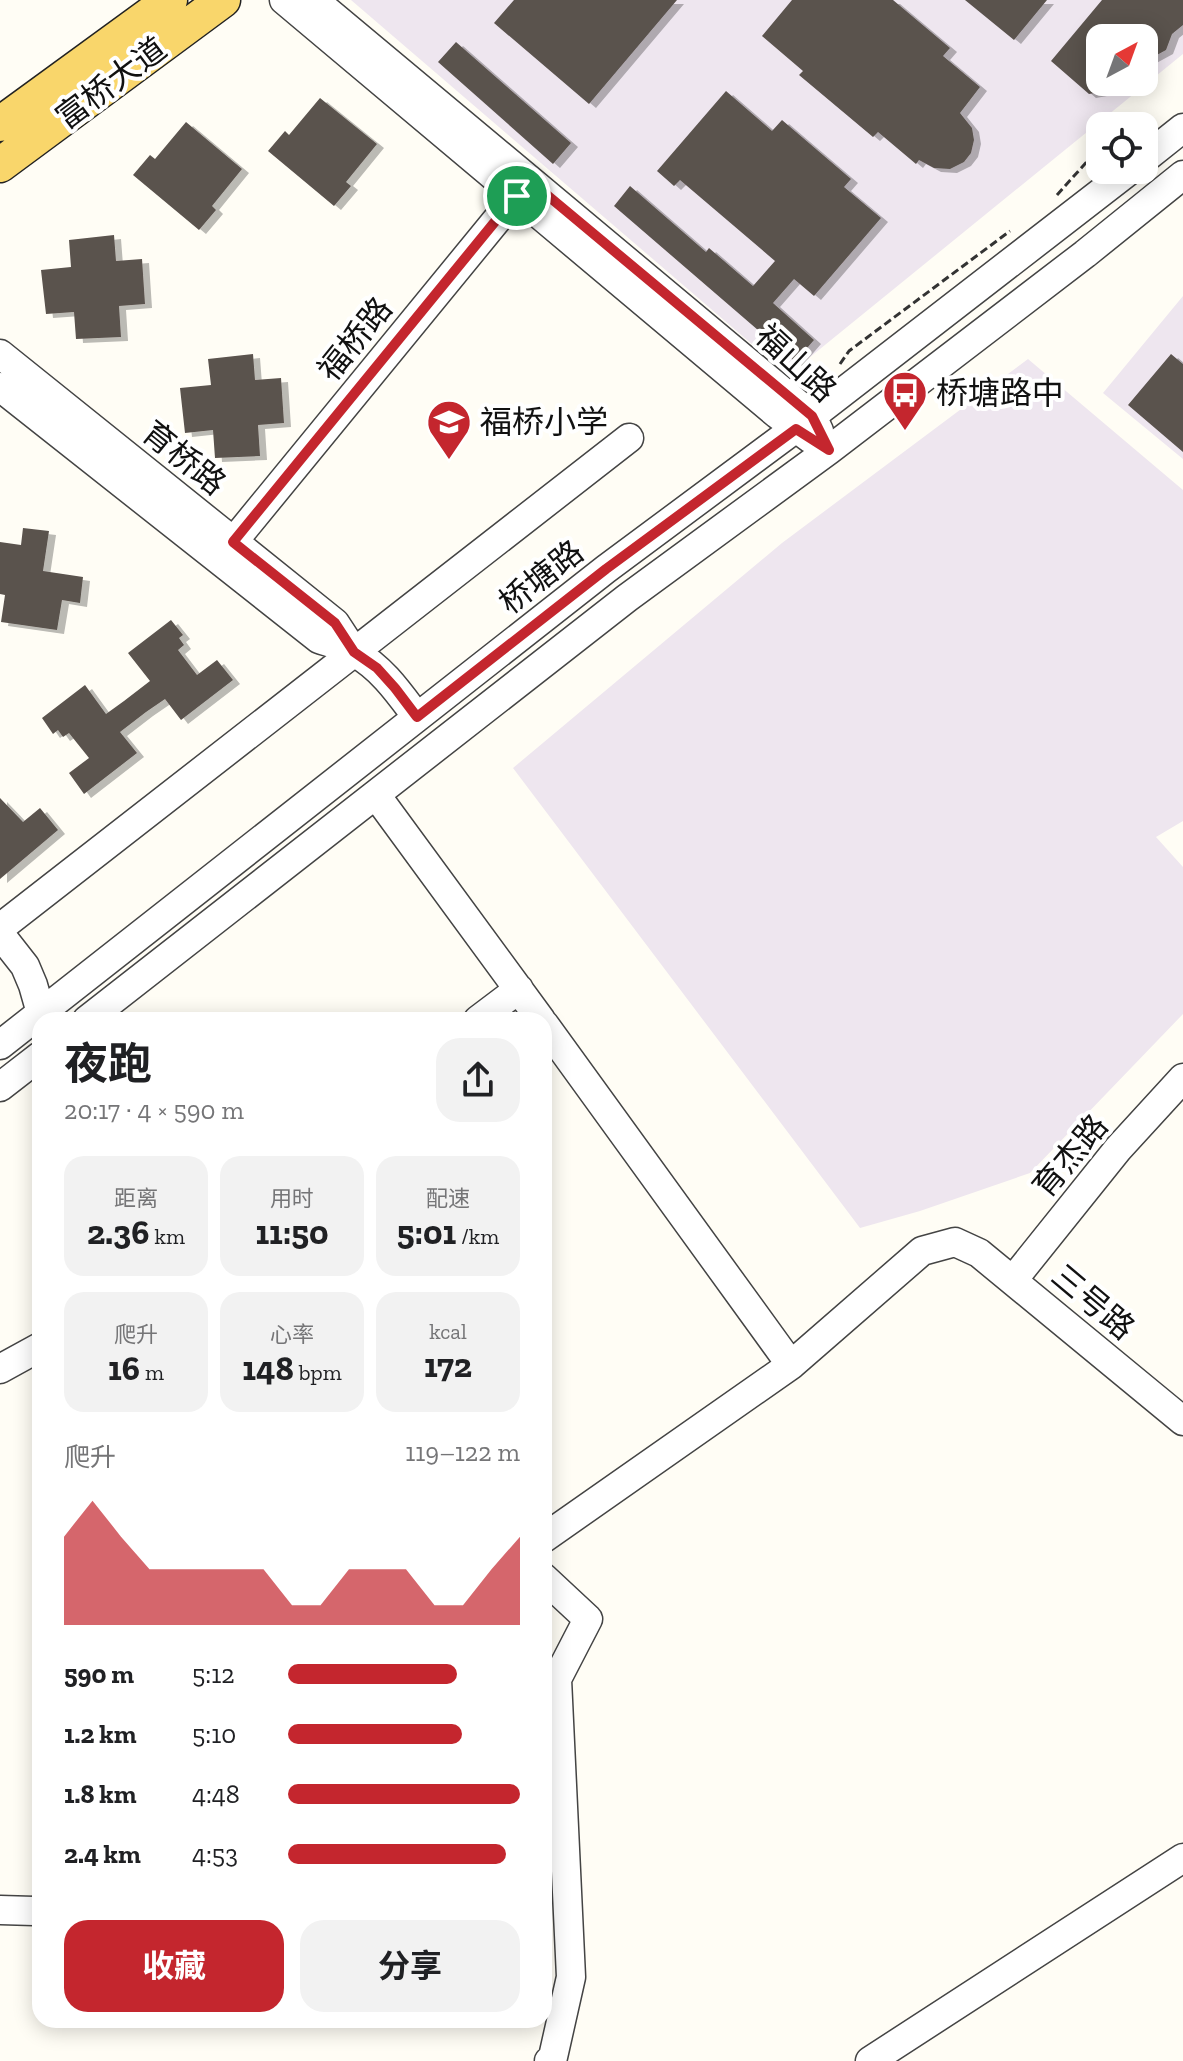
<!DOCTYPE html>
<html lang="zh">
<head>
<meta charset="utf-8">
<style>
  :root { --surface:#fff; --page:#f2f2f2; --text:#202124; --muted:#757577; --accent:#c4262e }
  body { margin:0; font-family:"Zilla Slab","Noto Sans SC",serif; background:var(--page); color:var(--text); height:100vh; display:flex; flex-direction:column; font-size:30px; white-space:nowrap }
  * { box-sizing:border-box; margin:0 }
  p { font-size:26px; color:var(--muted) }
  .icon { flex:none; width:44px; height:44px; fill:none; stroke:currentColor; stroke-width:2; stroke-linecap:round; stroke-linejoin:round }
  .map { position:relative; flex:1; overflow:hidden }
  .details { position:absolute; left:32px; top:1012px; width:520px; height:1016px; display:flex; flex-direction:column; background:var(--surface); border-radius:24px; box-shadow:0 4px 20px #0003 }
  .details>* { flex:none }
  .needle { width:52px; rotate:41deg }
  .controls { position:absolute; left:1086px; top:24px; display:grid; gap:16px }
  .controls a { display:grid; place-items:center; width:72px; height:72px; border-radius:16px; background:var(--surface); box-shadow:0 4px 20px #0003; font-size:40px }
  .pin { position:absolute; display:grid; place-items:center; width:68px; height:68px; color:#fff; margin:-34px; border:4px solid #fff; border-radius:50%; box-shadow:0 2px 8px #0007 }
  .round { display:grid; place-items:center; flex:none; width:84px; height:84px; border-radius:24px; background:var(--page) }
  .headline { display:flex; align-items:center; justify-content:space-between; height:136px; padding:0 32px }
  h1 { font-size:44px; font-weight:700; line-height:60px }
  .metrics { display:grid; grid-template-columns:repeat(3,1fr); gap:12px; height:136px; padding:8px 32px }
  .metrics div { display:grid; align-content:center; border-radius:20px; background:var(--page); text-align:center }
  .metrics b { font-size:34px; font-weight:700 }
  .metrics small { font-size:22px; font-weight:400 }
  .metrics p { font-size:22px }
  .chart { height:224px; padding:16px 32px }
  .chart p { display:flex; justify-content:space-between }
  .chart svg { width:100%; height:144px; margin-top:8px; fill:var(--accent); opacity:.7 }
  .action { display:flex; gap:16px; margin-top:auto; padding:16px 32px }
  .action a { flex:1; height:92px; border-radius:24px; background:var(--accent); color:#fff; font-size:32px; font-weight:700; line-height:92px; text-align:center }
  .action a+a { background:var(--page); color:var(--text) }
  ul { padding:0 32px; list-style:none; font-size:26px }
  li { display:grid; grid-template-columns:128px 96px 1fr; align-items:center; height:60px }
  li i { height:20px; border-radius:10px; background:var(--accent) }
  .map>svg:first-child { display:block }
</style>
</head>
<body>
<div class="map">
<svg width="1183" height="2061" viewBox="0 0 1183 2061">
  <defs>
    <filter id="shadow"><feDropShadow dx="7" dy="4" stdDeviation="0" flood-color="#0004"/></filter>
  </defs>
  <rect width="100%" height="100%" fill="#fffdf5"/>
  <path fill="#eee6ef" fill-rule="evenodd" d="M351,0H1183V54L788,375ZM1100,38H1144V82H1100Z
    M1183,296V459L1103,393Z
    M1028,359L1183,490V821L1156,837L1183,867V1014L1030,1173L920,1211L860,1228L513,768L782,543Z"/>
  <path fill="#5a524d" filter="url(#shadow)" d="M514,0H677L589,104L494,23Z
    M792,0H893L950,48L943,56L980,87L960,113L972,128L974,140L971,153L964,162L950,169L934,168L919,160L916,164L878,132L873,137L799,75L803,71L762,36Z
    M965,0H1047L1014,40Z
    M1102,0H1183V25L1172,34L1166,50L1144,62V38H1100V92L1089,94L1051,61Z
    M456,42L571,143L553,164L438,62Z
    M726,91L772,131L782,120L851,179L844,187L881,218L814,296L794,279L773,303L814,340L795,362L614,206L630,186L706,252L709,248L753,286L775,261L680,180L674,186L657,171Z
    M320,98L377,144L346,182L351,186L334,206L268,151L285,131L289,135Z
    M186,122L242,169L212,206L216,210L199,230L133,175L150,155L155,159Z
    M114,235L116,261L142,259L145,304L119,306L121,337L76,339L74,312L46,314L41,270L71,267L69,240Z
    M253,354L255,380L281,378L284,423L258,425L260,456L215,458L213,430L185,433L180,388L211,385L208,359Z
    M1171,354L1183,364V452L1128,405Z
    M23,528L49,531L43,571L83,577L80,603L62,600L57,630L1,622L5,595L0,594V542L21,545Z
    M171,620L183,635L179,638L184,645L178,650L197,675L217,660L233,680L181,720L165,699L146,712L120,732L137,753L84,794L69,773L89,758L69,733L63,737L58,730L53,734L42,718L85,685L106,714L124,701L150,681L128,653Z
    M0,798L23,822L40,808L58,830L0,879Z"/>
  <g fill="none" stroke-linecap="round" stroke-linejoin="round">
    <g stroke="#444" stroke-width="31">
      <path id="minor" d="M284,0L777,414L811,439
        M314,0L812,416L819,431
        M1144,159L1183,128
        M0,354L335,623L354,652
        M0,387L319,639C331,643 344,646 355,653C382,668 399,693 417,717
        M233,542L527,183
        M376,795L541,1020
        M0,928L629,438
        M0,934L25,966L33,985L43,1020
        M87,1020L627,598L829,450L1085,254L1183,175
        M478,1020L519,989
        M544,1024L791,1365
        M0,1045L606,569L812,416L1130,170
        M0,1087L40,1056
        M1013,1280L1118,1149L1183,1078
        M0,1369L40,1347
        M544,1538L791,1365L922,1251L955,1242L979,1253L1183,1421
        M544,1578L588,1619L557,1679L571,1977L553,2057L549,2061
        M0,1910L34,1911L40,1909
        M870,2061L1183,1858"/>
    </g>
    <g stroke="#222" stroke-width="37">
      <path id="major" d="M0,124L170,0
        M0,165L223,0"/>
    </g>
    <path stroke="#333" stroke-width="3" stroke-dasharray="8 4" stroke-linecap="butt" d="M1057,195L1100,147
      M840,364L849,351L1010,231"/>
    <use href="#minor" stroke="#fff" stroke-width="28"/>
    <use href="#major" stroke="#f9d66b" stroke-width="34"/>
  </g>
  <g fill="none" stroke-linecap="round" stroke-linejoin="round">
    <g stroke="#fff" stroke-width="16">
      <path id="route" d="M529,180L812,416L829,450L796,429L606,569L417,717L395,688L377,668L354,652L335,623L233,542Z"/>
    </g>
    <use href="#route" stroke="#c4262e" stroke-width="10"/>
  </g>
  <defs>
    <g id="bus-pin" transform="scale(2.3)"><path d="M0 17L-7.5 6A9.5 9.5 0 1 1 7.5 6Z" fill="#c4262e" stroke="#fff"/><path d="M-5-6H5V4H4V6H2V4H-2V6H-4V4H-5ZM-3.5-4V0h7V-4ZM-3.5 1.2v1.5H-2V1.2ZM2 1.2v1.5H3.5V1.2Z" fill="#fff"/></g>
    <g id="school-pin" transform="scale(2.3)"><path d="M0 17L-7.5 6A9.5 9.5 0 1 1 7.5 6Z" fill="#c4262e" stroke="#fff"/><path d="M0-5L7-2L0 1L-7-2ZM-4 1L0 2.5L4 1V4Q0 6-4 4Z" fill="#fff"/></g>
  </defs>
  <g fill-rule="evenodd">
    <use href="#bus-pin" x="905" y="393"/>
    <use href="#school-pin" x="449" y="422"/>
  </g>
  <g text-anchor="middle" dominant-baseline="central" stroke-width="8" stroke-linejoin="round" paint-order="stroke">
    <g font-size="32" fill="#111" stroke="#fff">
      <text transform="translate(111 83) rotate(-37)">富桥大道</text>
      <text transform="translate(355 339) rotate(-51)">福桥路</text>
      <text transform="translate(796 363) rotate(43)">福山路</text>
      <text transform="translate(184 458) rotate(39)">育桥路</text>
      <text transform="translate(541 577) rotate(-38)">桥塘路</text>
      <text transform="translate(1070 1156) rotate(-50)">育杰路</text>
      <text transform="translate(1093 1302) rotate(40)">三号路</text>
    </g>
    <g font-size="32" fill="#111" stroke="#fff" text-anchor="start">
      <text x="936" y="393">桥塘路中</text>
      <text x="480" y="422">福桥小学</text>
    </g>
  </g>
</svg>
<div class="controls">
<a><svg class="needle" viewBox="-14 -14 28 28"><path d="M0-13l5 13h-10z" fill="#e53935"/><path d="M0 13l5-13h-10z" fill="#757577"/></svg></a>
<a><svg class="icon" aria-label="locate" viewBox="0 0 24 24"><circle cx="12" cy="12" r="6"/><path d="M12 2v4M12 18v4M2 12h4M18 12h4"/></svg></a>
</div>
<div class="pin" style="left:517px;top:196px;background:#1e9e55"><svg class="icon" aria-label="arrive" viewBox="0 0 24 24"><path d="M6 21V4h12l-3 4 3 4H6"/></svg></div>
<section class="details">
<div class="headline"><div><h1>夜跑</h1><p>20:17 · 4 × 590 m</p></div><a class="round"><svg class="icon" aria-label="share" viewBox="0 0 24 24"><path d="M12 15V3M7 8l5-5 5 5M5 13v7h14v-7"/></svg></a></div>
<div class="metrics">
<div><p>距离</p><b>2.36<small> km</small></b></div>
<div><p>用时</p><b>11:50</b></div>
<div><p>配速</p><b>5:01<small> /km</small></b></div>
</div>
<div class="metrics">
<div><p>爬升</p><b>16<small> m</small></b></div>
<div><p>心率</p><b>148<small> bpm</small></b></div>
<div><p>kcal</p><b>172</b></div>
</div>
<div class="chart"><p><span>爬升</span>119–122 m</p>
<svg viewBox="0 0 160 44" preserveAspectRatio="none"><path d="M0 44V17L10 6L20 17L30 27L40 27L50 27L60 27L70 27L80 38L90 38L100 27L110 27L120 27L130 38L140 38L150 27L160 17V44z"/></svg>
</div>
<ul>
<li><b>590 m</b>5:12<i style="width:73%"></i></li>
<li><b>1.2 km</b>5:10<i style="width:75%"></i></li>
<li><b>1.8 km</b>4:48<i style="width:100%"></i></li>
<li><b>2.4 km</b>4:53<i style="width:94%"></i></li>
</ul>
<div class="action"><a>收藏</a><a>分享</a></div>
</section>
</div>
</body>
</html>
